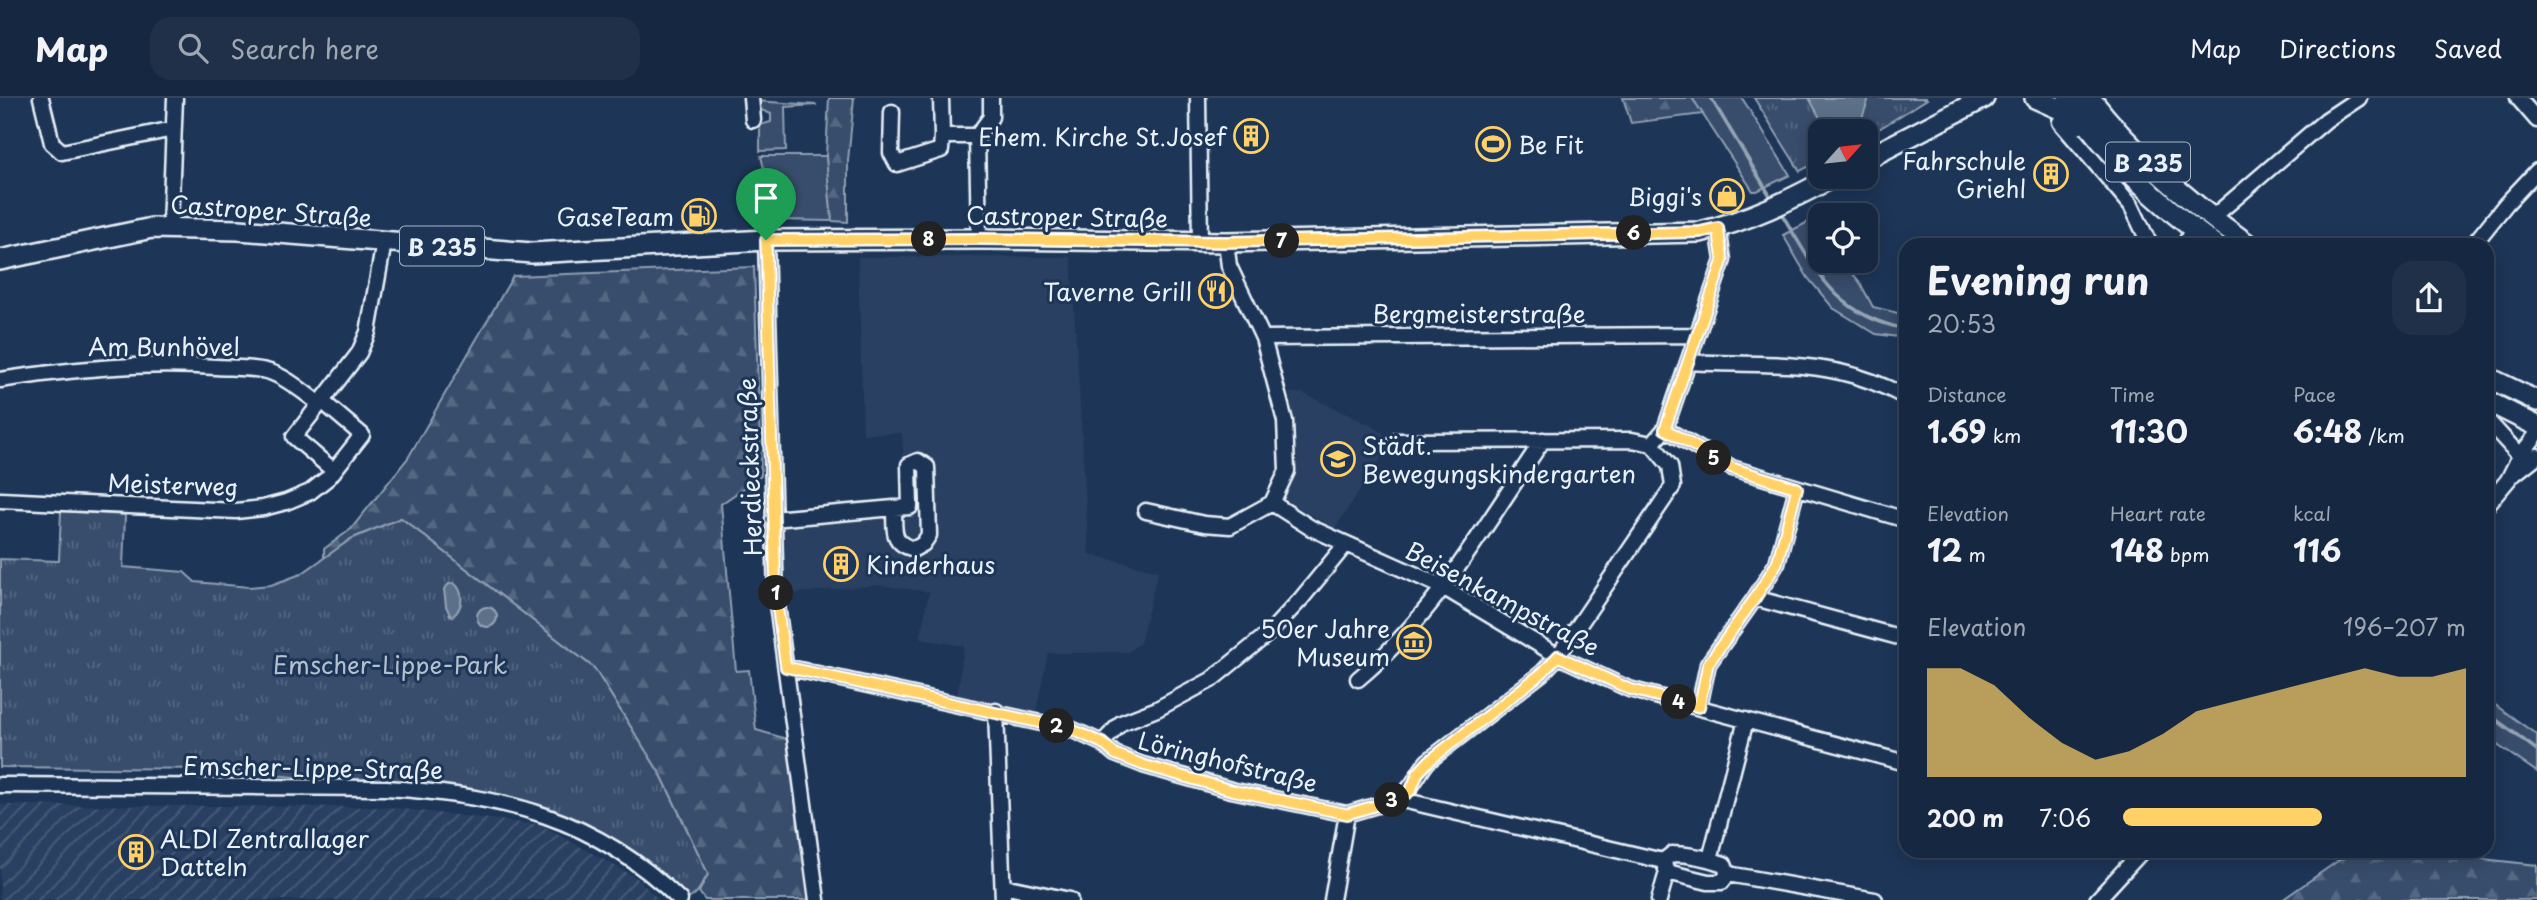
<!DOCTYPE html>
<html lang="en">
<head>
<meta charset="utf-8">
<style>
  :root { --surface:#162841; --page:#1f3048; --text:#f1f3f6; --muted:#9ea6b1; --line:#35445a; --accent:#ffd166 }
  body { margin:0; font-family:"Playpen Sans",sans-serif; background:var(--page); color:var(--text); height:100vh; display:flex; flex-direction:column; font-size:26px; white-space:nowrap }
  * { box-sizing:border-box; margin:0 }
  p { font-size:23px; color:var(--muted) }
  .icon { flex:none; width:38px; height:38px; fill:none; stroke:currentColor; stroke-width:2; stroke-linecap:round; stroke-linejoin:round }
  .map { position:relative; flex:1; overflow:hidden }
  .side { position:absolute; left:1899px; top:140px; width:595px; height:620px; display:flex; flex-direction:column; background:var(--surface); border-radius:21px; box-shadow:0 4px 18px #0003,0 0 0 2px var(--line) }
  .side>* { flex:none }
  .needle { width:46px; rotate:63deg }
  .tools { position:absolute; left:1808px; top:21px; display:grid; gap:14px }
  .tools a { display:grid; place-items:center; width:70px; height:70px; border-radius:14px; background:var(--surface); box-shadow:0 4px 18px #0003,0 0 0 2px var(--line); font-size:35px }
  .pin { position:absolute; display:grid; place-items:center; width:60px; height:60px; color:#fff; margin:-72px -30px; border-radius:50% 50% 50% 0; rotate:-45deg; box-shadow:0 0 7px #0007 }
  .pin .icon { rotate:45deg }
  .km { position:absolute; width:35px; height:35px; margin:-18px; border-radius:50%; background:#222; color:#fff; font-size:19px; line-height:35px; text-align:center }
  .round { display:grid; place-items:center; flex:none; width:74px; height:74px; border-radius:21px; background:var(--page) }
  .summary { display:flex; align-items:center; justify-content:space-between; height:119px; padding:0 28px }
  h1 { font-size:38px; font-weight:700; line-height:52px }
  .stats { display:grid; grid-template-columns:repeat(3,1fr); gap:10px; height:119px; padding:7px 28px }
  .stats div { display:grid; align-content:center }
  .stats b { font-size:30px; font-weight:700 }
  .stats small { font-size:19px; font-weight:400 }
  .stats p { font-size:19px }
  .chart { height:196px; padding:14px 28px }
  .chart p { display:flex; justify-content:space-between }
  .chart svg { width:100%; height:126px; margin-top:7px; fill:var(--accent); opacity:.7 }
  ul { padding:0 28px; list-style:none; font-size:23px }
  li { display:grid; grid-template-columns:112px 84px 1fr; align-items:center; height:52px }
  li i { height:18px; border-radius:9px; background:var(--accent) }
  header { display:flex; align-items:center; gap:42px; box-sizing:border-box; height:98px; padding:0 35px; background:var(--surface); border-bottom:2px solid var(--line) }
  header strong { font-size:33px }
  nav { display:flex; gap:38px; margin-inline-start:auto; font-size:24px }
  .search { width:490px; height:63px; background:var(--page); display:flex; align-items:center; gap:18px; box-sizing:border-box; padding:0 24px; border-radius:21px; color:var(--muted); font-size:26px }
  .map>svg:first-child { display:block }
</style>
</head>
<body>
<header>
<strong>Map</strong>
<div class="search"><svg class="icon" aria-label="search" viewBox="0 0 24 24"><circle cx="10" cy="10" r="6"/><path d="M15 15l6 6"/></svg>Search here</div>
<nav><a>Map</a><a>Directions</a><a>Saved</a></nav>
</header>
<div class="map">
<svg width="2537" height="802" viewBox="0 0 2537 802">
  <defs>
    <pattern id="industrial-furrows" width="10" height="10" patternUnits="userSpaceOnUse" patternTransform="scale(1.75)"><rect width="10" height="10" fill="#2a4162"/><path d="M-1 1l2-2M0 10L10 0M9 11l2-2" fill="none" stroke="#495d79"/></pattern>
    <pattern id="forest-firs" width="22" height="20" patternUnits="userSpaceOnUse" patternTransform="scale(1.75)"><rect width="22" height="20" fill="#374d6c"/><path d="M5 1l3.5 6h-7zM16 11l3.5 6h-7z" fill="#546782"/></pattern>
    <pattern id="park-tufts" width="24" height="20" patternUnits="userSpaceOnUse" patternTransform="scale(1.75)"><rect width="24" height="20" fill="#374d6c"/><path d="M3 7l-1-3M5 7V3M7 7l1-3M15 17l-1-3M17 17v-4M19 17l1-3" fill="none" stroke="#546782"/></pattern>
  </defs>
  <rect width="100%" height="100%" fill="#1d3557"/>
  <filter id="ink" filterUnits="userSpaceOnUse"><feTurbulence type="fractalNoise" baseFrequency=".0143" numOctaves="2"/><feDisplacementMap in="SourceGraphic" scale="14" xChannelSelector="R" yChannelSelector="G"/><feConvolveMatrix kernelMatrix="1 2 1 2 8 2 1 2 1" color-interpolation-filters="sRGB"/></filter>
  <g filter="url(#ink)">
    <path fill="#2a4162" d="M858,159H1071L1089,456L1158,473L1140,545L1128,554L1048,555L1035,618L957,599L964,548L920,541L929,494L879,487L787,496L783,428L906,414L902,335L863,336Z
      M1289,295H1302L1372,328L1384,336L1378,348L1385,354L1335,430L1284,402L1297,368L1294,318Z"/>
    <path fill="url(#industrial-furrows)" d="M0,707L386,709L541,727L637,780L659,802H0Z"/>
    <path fill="#374d6c" stroke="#909fb2" stroke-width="2" d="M1692,0H1742L1790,77L1757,93H1753Z
      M754,3L817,7L785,9L786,52L760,53V27L771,24V16L759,11Z
      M761,58H826L832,123L776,122Z
      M1810,123L1820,136V163H1842L1859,183L1873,209L1906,217V240L1876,236L1833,210L1808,180L1783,137Z
      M2487,601L2537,637V674L2487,640Z"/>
    <path fill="url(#forest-firs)" stroke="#909fb2" stroke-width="2" d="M829,0H854L848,63V124L832,123L826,58Z
      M1623,0H1692L1703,16L1631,25Z
      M754,169L761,378L721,406L736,573L749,572L756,632L787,641L812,802H705L699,794L708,776L662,679L594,570L401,420L351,441L324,461V451L351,431L408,360L513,178Z
      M2352,753H2409L2537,767V802H2282Z"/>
    <path fill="url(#park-tufts)" stroke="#909fb2" stroke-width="2" d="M1754,0H1926L1927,1L1866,39V33H1820V63L1800,73Z
      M61,413L125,417L123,469L184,474L195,484L249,489L271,487L301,476L351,441L401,420L594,570L662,679L708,776C701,788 696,802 681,802L555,720L387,688L213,671L0,669V461L59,463Z"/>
    <path fill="#5d7089" stroke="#95a4b5" stroke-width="2" d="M1809,0H1869L1862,20L1838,31L1820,20Z
      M454,485C465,494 463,510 453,518L450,517L446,508L444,491L449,486Z
      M477 519a10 10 0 1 1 20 0a10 10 0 1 1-20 0Z"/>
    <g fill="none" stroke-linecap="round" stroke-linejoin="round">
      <path stroke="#95a4b5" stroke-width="3.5" d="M1711,0L1772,101
        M1780,113C1815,170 1833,217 1906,231
        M2487,615L2537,652"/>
      <g stroke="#e8f1f8" stroke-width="19">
        <path id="minor" d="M41,0L52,45L62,54L173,31
          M751,0L753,22
          M941,0L942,38H977
          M1198,0L1200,144
          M2518,0L2537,22
          M892,14L891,55L897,66L941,52L942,38
          M2060,24L2131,107L2150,147
          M2212,120L2326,22L2359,0
          M170,129L175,0
          M979,141L977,38L991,19V0
          M766,142L776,499L817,802
          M1226,144L1229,168L1263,240L1285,323L1287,373L1272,405L1311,430L1443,489L1558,558L1629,591L1906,665
          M2185,147L2192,131
          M2473,147L2506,106L2537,73
          M1263,240L1696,237
          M1688,264C1738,267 1791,263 1840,274C1863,279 1885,288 1906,299
          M0,282C73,271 142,264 216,269C233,270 253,269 270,274C288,280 304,295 320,306
          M322,303L294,339L334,373
          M2487,322L2520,358
          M1665,331L1732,370L1906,422
          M1396,343L1632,342L1652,346
          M2514,376L2537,358
          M0,402L236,413L263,410L286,404L310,394L329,379L362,337L322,303L359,255L368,234L384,144
          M2487,407L2508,382L2520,358L2537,336
          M1146,413L1204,426L1230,428L1272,405
          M773,421L894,410C895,431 890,445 914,451L923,446L929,437L927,369L918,363L909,367L910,409L894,410
          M1755,500L1906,541
          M786,569L1073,632L1102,645L1115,656L1143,667L1231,692L1347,716L1398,701L1663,763
          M1358,581C1435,517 1487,424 1543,342
          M1699,609L1708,566L1755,500L1777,465L1797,390
          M996,613L1003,802
          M1102,645L1121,625L1157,611L1211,582L1270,534L1301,501L1346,446
          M0,687L386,690C502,697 595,719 680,802
          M1398,701C1413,691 1417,676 1428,663L1542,575L1558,558L1673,388L1670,368L1652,346L1665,331L1723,162L1718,130
          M2331,752H2341
          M1672,756C1690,756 1707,760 1724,766L1728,776L1722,784H1708L1667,774L1663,763Z
          M1710,761L1746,622
          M1728,776L1875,802
          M1003,788L1070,802
          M1332,802L1347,716
          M1659,802L1667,774
          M2097,802L2143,752"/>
      </g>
      <g stroke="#e8f1f8" stroke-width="24">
        <path id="major" d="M2035,0L2062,12L2079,26
          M2068,0C2107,56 2159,107 2215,147
          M2090,0C2134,58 2190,105 2249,147
          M1866,61L1984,0
          M0,162L152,130L239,132L532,155L766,142L979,141L1226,144L1700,134C1748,123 1790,102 1833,79
          M2487,279L2537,303
          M2487,303L2537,328"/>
      </g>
      <use href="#minor" stroke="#1d3557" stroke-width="14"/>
      <use href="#major" stroke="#1d3557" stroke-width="19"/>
    </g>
  </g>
  <g fill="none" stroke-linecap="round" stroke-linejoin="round" filter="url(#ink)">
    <g stroke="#fff" stroke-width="14">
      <path id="route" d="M1718,130L1723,162L1665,331L1732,370L1797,390L1777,465L1755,500L1708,566L1699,609L1629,591L1558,558L1542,575L1429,663L1418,675L1411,692L1398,701L1347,716L1231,692L1143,667L1115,656L1102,645L1073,632L786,569L776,499L766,142L979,141L1226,144L1700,134Z"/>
    </g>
    <use href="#route" stroke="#ffd166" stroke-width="9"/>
  </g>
  <defs>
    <g id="building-ring" transform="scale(1.75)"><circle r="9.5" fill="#1d3557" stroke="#ffd166" stroke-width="1.5"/><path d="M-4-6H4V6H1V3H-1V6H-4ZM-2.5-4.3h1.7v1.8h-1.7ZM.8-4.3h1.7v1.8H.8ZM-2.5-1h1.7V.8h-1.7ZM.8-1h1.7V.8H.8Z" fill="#ffd166"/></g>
    <g id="stadium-ring" transform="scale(1.75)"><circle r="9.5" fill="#1d3557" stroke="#ffd166" stroke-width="1.5"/><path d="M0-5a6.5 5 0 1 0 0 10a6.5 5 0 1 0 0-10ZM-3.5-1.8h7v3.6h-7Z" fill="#ffd166"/></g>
    <g id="shop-ring" transform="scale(1.75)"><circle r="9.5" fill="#1d3557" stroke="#ffd166" stroke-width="1.5"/><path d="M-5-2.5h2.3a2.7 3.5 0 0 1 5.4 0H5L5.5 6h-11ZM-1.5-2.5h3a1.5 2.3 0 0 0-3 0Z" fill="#ffd166"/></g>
    <g id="fuel-ring" transform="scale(1.75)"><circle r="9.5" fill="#1d3557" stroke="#ffd166" stroke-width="1.5"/><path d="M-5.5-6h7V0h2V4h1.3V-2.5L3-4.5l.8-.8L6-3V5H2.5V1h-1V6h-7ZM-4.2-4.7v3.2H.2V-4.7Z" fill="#ffd166"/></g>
    <g id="restaurant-ring" transform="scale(1.75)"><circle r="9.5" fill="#1d3557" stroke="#ffd166" stroke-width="1.5"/><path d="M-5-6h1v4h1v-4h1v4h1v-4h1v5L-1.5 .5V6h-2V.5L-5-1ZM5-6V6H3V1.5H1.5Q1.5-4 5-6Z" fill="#ffd166"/></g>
    <g id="school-ring" transform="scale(1.75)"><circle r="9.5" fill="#1d3557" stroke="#ffd166" stroke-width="1.5"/><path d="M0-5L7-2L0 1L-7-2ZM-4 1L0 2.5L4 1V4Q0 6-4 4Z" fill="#ffd166"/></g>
    <g id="museum-ring" transform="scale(1.75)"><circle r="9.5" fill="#1d3557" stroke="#ffd166" stroke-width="1.5"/><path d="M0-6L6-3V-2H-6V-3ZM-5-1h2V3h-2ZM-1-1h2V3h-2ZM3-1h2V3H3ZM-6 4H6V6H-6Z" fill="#ffd166"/></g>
  </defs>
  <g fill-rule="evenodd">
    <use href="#building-ring" x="1251" y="38"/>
    <use href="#stadium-ring" x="1493" y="46"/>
    <use href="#building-ring" x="2051" y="76"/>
    <use href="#shop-ring" x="1727" y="98"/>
    <use href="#fuel-ring" x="699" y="118"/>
    <use href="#restaurant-ring" x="1216" y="193"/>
    <use href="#school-ring" x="1338" y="361"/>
    <use href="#building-ring" x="841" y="466"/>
    <use href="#museum-ring" x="1414" y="544"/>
    <use href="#building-ring" x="136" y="754"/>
  </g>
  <g text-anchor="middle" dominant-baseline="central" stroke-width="6" stroke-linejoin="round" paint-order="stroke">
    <g fill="#1d3557" stroke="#abb9c8" stroke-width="2">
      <rect x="2106" y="44.5" width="84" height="39" rx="5"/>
      <rect x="400" y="128.5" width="84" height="39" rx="5"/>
    </g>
    <g font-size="23" font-weight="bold" fill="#e8f1f8">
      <text x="2148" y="64">B 235</text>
      <text x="442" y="148">B 235</text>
    </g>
    <g font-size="24" fill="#e8f1f8" stroke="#1d3557" text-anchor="end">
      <text x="1226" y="38">Ehem. Kirche St.Josef</text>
      <text x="1518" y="46" text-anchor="start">Be Fit</text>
      <text x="2026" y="62">Fahrschule<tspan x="2026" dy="28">Griehl</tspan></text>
      <text x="1702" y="98">Biggi's</text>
      <text x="674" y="118">GaseTeam</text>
      <text x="1192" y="193">Taverne Grill</text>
      <text x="1362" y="347" text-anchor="start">Städt.<tspan x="1362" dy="28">Bewegungskindergarten</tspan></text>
      <text x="866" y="466" text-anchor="start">Kinderhaus</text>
      <text x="1390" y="530">50er Jahre<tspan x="1390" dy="28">Museum</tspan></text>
      <text x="160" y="740" text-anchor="start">ALDI Zentrallager<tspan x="160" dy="28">Datteln</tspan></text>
    </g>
    <g font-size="24" fill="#e8f1f8" stroke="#1d3557">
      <text transform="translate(271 112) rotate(4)">Castroper Straße</text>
      <text transform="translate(1067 118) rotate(1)">Castroper Straße</text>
      <text x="1479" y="215">Bergmeisterstraße</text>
      <text x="164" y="248">Am Bunhövel</text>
      <text transform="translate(749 369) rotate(-92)">Herdieckstraße</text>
      <text transform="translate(173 386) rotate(2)">Meisterweg</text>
      <text transform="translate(1503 500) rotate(28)">Beisenkampstraße</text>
      <text transform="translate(1228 663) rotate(14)">Löringhofstraße</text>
      <text transform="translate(313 669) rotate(1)">Emscher-Lippe-Straße</text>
    </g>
    <g font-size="24" fill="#b3c0ce" stroke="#1d3557">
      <text x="390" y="566">Emscher-Lippe-Park</text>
    </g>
  </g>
</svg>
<div class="tools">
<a><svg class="needle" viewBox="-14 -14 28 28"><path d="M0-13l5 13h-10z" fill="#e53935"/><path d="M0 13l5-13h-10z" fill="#9ea6b1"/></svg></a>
<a><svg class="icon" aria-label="locate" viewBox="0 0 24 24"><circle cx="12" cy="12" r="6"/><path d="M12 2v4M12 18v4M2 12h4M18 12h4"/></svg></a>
</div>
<div class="pin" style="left:766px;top:142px;background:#1e9e55"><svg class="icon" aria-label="arrive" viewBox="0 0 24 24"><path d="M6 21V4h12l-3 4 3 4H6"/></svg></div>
<b class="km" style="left:776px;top:495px">1</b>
<b class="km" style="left:1057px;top:628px">2</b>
<b class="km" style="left:1392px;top:702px">3</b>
<b class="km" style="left:1679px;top:604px">4</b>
<b class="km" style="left:1714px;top:360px">5</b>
<b class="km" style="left:1634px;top:135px">6</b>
<b class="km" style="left:1282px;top:143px">7</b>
<b class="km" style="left:929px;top:141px">8</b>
<section class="side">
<div class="summary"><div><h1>Evening run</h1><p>20:53</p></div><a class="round"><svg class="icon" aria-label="share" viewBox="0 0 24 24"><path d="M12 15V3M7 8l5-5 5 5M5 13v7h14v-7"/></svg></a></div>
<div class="stats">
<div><p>Distance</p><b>1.69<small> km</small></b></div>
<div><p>Time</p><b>11:30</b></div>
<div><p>Pace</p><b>6:48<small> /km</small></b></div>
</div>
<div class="stats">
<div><p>Elevation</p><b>12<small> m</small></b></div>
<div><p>Heart rate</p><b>148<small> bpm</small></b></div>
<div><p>kcal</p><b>116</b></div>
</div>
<div class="chart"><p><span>Elevation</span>196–207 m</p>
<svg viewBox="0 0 160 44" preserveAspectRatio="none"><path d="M0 44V6L10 6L20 12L30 23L40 32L50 38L60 35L70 29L80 21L90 18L100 15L110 12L120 9L130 6L140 9L150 9L160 6V44z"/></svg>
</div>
<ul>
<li><b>200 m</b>7:06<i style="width:58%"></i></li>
</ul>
</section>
</div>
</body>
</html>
